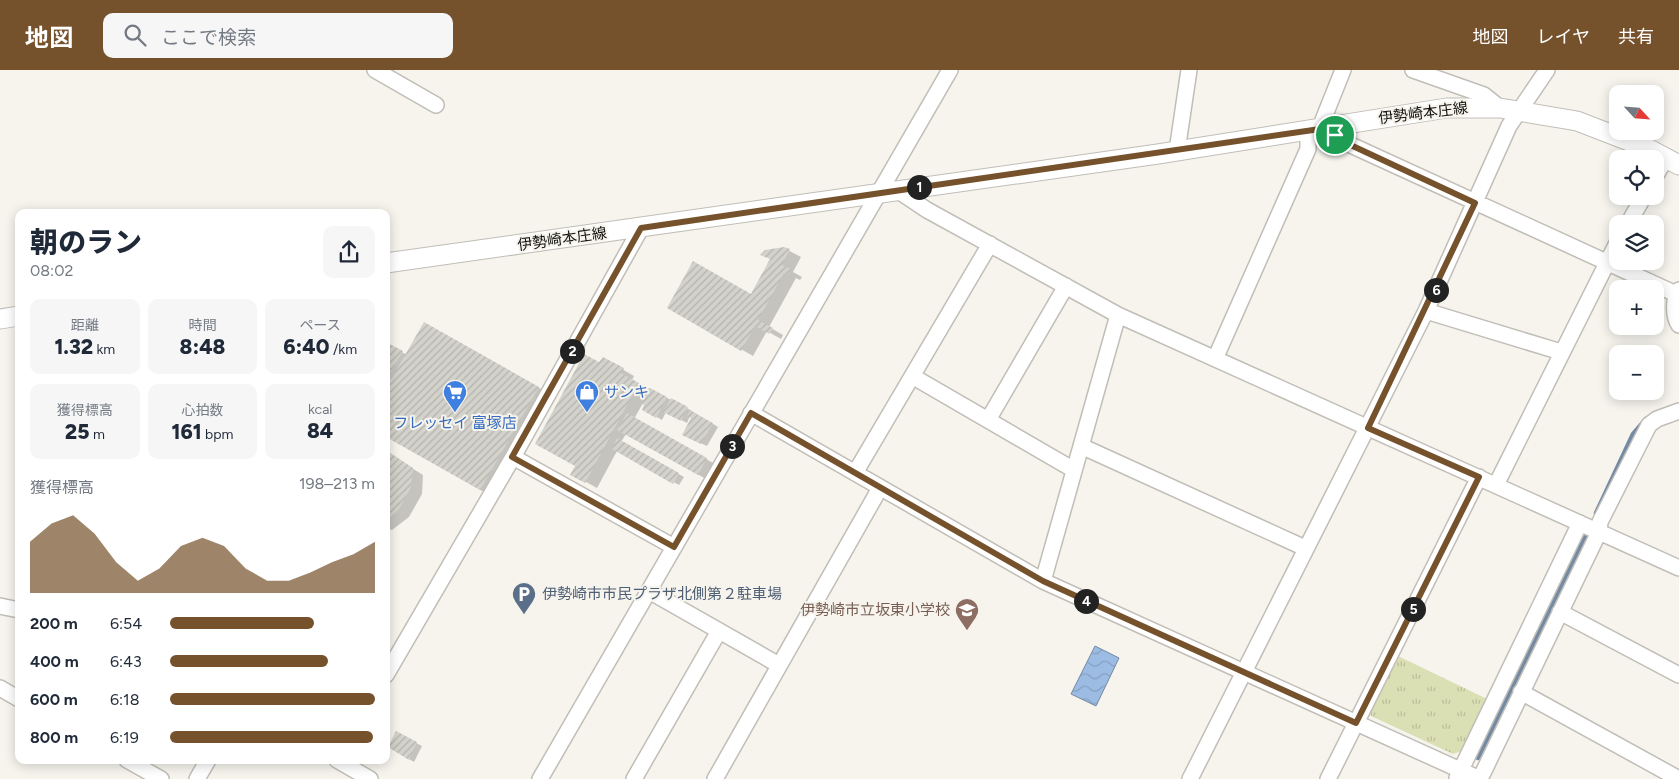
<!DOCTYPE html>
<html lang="ja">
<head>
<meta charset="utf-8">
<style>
  :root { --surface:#fff; --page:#f6f6f7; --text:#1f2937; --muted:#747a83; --accent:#76522c }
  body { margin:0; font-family:Figtree,"Noto Sans JP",sans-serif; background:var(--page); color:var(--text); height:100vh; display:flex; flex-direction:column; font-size:19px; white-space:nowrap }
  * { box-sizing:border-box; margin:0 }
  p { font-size:16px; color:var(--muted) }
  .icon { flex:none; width:28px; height:28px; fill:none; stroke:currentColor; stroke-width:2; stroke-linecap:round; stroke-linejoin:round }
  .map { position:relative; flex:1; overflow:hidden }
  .drawer { position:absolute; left:15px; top:139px; width:375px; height:555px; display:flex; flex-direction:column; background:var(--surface); border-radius:10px; box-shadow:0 2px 12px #0003 }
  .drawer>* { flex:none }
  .needle { width:32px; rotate:116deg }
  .controls { position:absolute; left:1609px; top:15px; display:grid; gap:10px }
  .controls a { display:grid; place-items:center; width:55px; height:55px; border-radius:10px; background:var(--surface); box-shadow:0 2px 12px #0003; font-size:25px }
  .pin { position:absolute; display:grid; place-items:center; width:42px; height:42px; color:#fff; margin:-21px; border:2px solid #fff; border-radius:50%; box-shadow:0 1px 5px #0007 }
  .km { position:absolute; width:25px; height:25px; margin:-12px; border-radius:50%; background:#222; color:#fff; font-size:14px; line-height:25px; text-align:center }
  .round { display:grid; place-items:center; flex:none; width:52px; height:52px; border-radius:10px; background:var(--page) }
  .overview { display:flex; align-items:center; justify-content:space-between; height:85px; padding:0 15px }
  h1 { font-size:28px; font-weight:800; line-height:38px }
  .metrics { display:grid; grid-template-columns:repeat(3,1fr); gap:8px; height:85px; padding:5px 15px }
  .metrics div { display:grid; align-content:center; border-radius:10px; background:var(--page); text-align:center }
  .metrics b { font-size:21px; font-weight:800 }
  .metrics small { font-size:14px; font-weight:400 }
  .metrics p { font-size:14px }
  .chart { height:140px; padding:10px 15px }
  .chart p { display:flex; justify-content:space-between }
  .chart svg { width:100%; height:90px; margin-top:5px; fill:var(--accent); opacity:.7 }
  ul { padding:0 15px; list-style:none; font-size:16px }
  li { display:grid; grid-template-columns:80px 60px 1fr; align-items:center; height:38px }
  li i { height:12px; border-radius:6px; background:var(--accent) }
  header { display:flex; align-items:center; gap:30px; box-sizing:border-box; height:70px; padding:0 25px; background:var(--accent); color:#fff }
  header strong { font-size:24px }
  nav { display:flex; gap:28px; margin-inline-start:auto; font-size:18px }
  .search { width:350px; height:45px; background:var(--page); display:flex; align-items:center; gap:12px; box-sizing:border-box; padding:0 18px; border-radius:10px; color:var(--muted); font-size:19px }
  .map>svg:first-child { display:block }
</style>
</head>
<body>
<header>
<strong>地図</strong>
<div class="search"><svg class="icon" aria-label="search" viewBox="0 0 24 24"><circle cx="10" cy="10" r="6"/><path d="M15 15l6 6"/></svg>ここで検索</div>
<nav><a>地図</a><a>レイヤ</a><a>共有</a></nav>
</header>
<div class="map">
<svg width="1679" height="709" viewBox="0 0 1679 709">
  <defs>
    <pattern id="park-tufts" width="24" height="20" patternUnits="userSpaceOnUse" patternTransform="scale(1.25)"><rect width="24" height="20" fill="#dbdfb4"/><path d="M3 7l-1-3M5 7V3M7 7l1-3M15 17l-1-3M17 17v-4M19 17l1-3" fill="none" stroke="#bbbe9a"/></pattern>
    <pattern id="water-waves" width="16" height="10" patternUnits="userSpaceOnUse" patternTransform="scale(1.25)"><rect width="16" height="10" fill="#9cbce4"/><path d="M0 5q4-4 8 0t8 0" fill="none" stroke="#85a1c2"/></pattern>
    <pattern id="building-hatch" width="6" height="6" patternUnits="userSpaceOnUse" patternTransform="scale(1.25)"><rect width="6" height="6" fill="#d3d2cb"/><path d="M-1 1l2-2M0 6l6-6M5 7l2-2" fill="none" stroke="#b4b3ad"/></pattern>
  </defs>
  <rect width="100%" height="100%" fill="#f6f4ed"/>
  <path fill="url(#park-tufts)" d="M1396,585L1487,629L1462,681L1453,684L1371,646L1369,639Z"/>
  <path fill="url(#water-waves)" stroke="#7389a4" d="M1095,576L1119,588L1096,636L1071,624Z"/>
  <path fill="#0003" d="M784,178L801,187L793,202L802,207L800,210L796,208L769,257L783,265L781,269L767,261L753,286L669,238L751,226Z
    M424,254L550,324L491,426L386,366V273L407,285Z
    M603,288L634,306L632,310L687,338L718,357L707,376L689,368L693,348L690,346L687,353L666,342L662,350L644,340L646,334L643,333L634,349L715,394L706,409L626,364L621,372L684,407L679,415L617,381L597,418L572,404L577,395L600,294Z
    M386,382L423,405L422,424L409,447L392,460L386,458Z
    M397,663L422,676L414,692L389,677Z"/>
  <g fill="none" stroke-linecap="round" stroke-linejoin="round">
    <path stroke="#7389a4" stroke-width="4.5" d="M1596,443L1633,364L1646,349
      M1478,688L1585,467"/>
  </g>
  <path fill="url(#building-hatch)" d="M784,177L790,179L782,195L791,199L788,205L784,203L758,250L773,258L769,264L755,256L741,281L667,238L693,191L751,224L770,189L760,185L765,180Z
    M424,252L539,317L480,420L386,367V318Z
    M386,272L403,281L386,310Z
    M584,284L599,292L603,287L624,298L621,303L639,313L585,413L570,405L575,396L535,374Z
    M650,318L667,327L656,348L642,340L644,335L641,333Z
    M671,328L688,337L681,351L663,342Z
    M690,341L713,353L701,374L682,365L691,348L687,346Z
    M627,343L707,388L698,405L617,360Z
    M617,368L679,403L673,414L612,379Z
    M386,380L413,398L411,417L398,441L386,450Z
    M396,661L417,672L409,690L388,677Z"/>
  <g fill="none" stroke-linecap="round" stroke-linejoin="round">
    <g stroke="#c0beb7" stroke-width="18">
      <path id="minor" d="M375,0L436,35
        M1343,0L1323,50L1327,58L1342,71L1676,224
        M1413,0L1484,25L1500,38
        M1177,81L1189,0
        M1655,107L1666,88
        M897,120L927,140L1118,245L1679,498
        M1628,154L1644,126
        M1679,220C1673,229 1673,246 1679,255
        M1426,241L1561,282
        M1215,289L1308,79V61
        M912,306L1074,400
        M751,343L1043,511L1480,709
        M988,350L1066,216
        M1081,376L1305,478
        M513,387L674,477
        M855,403L990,174
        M1496,415L1618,171
        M1043,511L1118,245
        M649,521L779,595
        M0,536L19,540
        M1560,542L1679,605
        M386,605L513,387L641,158
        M0,618L19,629
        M1521,622L1679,709
        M127,690L161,709
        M337,690L370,709
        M1457,708L1580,453
        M197,709L208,690
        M540,709L950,0
        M634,709L719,561
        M715,709L880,418
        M1190,709L1426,241L1509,56L1547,0
        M1328,709L1479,407
        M1480,709L1599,462L1600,452L1649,355L1657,349L1679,341"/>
    </g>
    <g stroke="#c0beb7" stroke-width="21">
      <path id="major" d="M386,193L1158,84L1447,38H1500L1577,51L1647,78L1679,95
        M0,249L19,246"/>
    </g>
    <use href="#minor" stroke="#fff" stroke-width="15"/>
    <use href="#major" stroke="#fff" stroke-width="19"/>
  </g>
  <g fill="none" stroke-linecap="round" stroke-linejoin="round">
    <g stroke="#fff" stroke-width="10">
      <path id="route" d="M1327,58L1342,71L1475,133L1368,358L1479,407L1356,653L1043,511L751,343L674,477L512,387L641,158Z"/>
    </g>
    <use href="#route" stroke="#76522c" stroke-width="6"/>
  </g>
  <defs>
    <g id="supermarket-pin" transform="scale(1.25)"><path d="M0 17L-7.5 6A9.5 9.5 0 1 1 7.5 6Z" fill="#3f7fe0" stroke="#f6f4ed"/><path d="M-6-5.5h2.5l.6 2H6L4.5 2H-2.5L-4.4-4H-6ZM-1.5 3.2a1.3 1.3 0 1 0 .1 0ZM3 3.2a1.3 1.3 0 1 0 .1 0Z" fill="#fff"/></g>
    <g id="shop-pin" transform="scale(1.25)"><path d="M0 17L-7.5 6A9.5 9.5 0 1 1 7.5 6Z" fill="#3f7fe0" stroke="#f6f4ed"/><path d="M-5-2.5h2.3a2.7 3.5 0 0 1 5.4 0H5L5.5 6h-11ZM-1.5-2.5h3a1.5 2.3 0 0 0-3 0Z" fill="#fff"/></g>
    <g id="parking-pin" transform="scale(1.25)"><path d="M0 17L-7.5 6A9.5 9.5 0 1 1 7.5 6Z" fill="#5c6f8a" stroke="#f6f4ed"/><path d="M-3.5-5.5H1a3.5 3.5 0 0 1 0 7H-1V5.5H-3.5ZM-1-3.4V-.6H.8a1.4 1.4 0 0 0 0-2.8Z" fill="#fff"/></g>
    <g id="school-pin" transform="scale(1.25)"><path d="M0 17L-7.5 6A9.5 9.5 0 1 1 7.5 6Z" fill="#8d6e63" stroke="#f6f4ed"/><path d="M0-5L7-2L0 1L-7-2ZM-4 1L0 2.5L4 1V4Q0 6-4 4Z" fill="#fff"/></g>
  </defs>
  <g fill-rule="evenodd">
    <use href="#supermarket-pin" x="455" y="322"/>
    <use href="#shop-pin" x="587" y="322"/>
    <use href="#parking-pin" x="524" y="524"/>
    <use href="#school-pin" x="967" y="540"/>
  </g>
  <g text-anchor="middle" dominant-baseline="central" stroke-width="4" stroke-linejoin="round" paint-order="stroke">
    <g font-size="15" fill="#12110f" stroke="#f6f4ed">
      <text transform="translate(1423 43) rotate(-7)">伊勢崎本庄線</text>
      <text transform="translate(562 169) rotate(-8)">伊勢崎本庄線</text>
    </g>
    <g font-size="15" fill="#366cbe" stroke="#f6f4ed" text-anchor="start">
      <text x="604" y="322">サンキ</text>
      <text x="455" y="353" text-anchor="middle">フレッセイ 富塚店</text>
    </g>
    <g font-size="15" fill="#4e5e75" stroke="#f6f4ed" text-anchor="start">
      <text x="542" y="524">伊勢崎市市民プラザ北側第２駐車場</text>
    </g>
    <g font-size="15" fill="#785e54" stroke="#f6f4ed" text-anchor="end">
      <text x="950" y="540">伊勢崎市立坂東小学校</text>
    </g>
  </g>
</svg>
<div class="controls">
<a><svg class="needle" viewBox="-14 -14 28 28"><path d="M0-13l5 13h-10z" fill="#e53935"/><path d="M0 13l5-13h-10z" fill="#747a83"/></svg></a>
<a><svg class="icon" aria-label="locate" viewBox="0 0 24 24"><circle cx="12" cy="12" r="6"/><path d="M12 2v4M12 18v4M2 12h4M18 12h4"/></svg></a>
<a><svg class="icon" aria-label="layers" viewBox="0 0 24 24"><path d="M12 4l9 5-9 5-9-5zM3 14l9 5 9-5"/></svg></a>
<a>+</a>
<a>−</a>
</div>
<div class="pin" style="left:1335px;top:65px;background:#1e9e55"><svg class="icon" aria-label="arrive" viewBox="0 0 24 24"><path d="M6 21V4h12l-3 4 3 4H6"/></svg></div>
<b class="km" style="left:919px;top:117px">1</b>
<b class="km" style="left:572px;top:281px">2</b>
<b class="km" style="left:732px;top:376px">3</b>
<b class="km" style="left:1086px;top:531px">4</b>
<b class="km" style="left:1413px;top:539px">5</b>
<b class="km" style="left:1436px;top:220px">6</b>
<section class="drawer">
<div class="overview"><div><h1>朝のラン</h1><p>08:02</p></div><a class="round"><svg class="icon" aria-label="share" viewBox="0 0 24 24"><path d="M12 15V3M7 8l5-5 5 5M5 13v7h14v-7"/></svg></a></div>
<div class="metrics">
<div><p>距離</p><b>1.32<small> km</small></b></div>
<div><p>時間</p><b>8:48</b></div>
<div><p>ペース</p><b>6:40<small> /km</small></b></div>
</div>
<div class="metrics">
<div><p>獲得標高</p><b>25<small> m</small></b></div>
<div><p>心拍数</p><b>161<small> bpm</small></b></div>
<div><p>kcal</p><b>84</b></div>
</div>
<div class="chart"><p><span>獲得標高</span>198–213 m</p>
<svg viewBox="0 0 160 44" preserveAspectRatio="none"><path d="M0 44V19L10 10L20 6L30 15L40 29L50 38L60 32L70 21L80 17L90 21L100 32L110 38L120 38L130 34L140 29L150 25L160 19V44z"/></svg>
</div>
<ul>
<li><b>200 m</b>6:54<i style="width:70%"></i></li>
<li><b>400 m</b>6:43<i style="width:77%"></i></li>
<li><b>600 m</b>6:18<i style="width:100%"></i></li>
<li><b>800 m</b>6:19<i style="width:99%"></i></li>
</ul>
</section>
</div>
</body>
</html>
